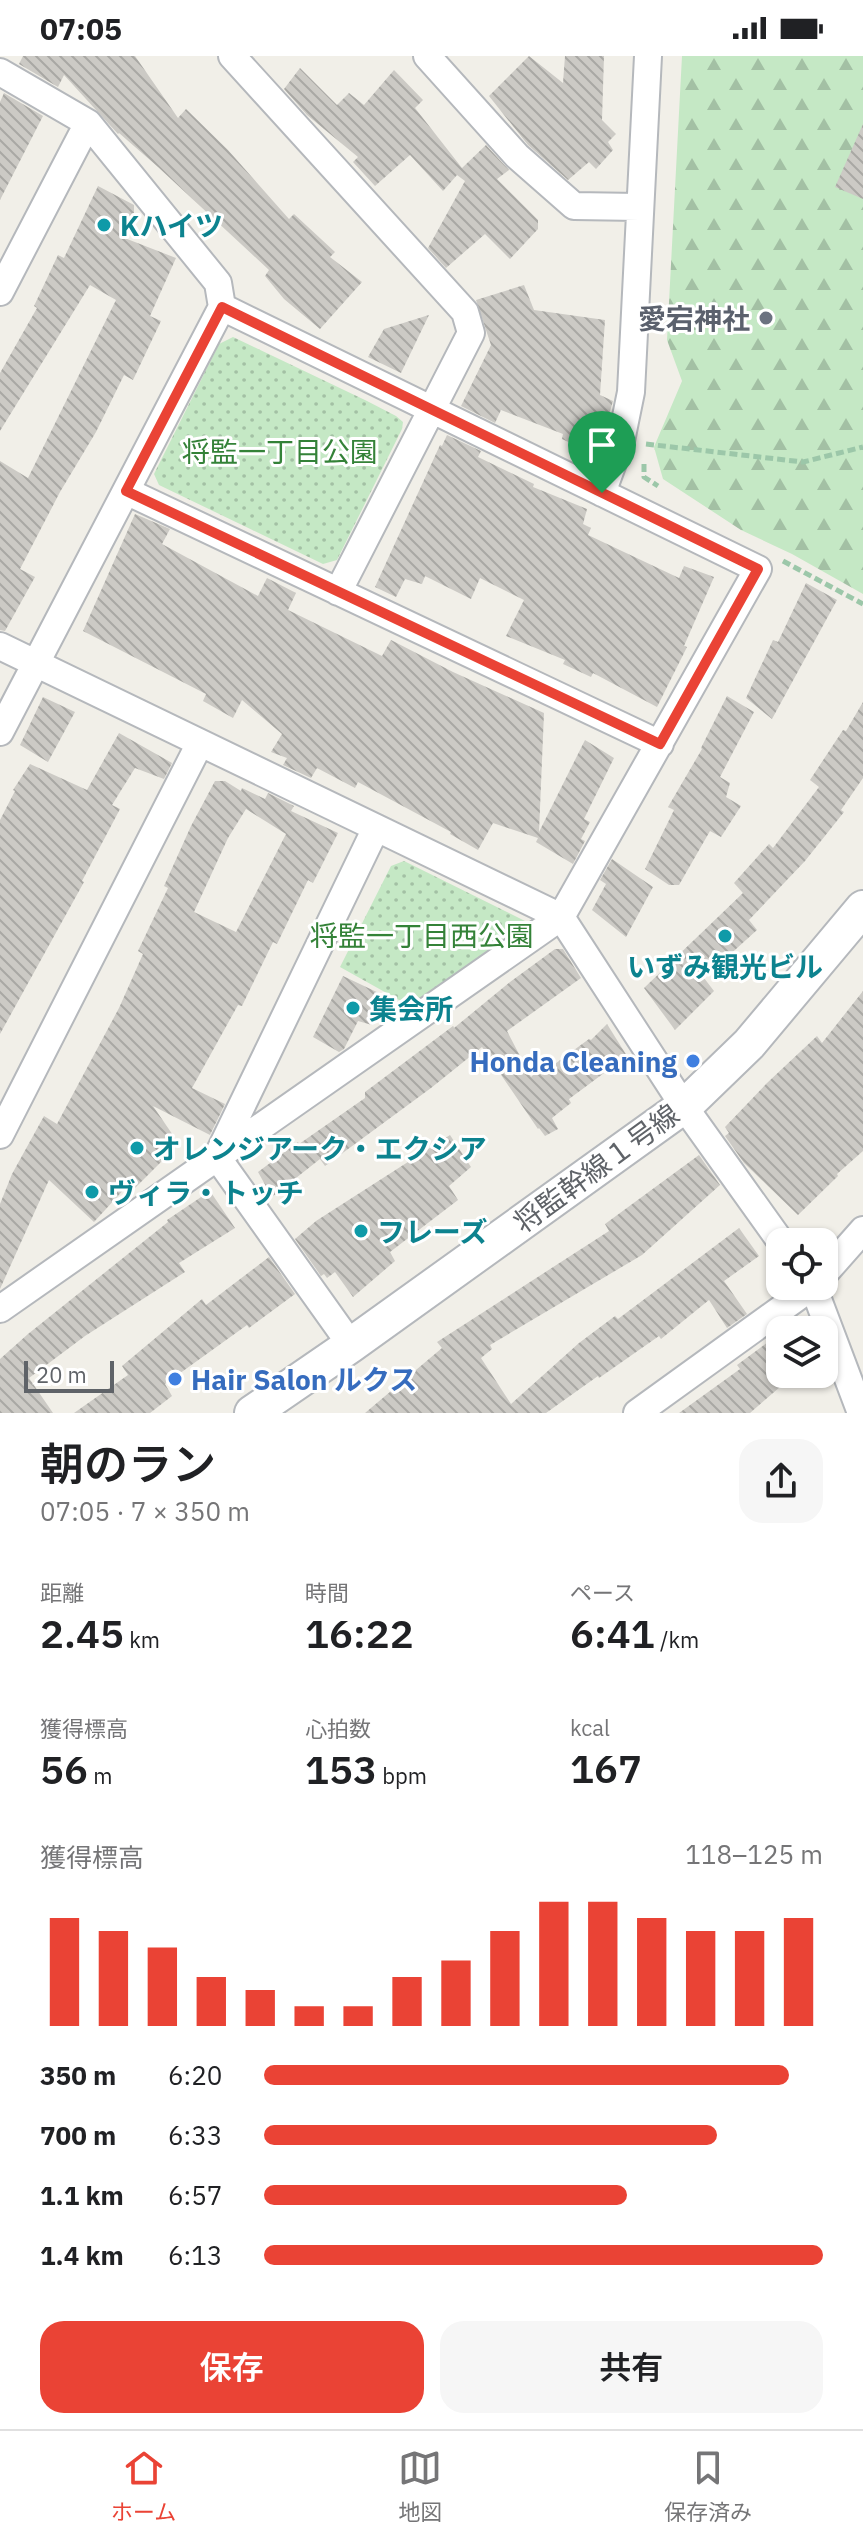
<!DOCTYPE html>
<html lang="ja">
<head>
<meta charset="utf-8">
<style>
  :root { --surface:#fff; --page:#f6f6f6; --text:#202124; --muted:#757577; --line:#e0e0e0; --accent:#ea4335 }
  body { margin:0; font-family:"IBM Plex Sans","Noto Sans JP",sans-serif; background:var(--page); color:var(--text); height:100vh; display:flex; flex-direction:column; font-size:30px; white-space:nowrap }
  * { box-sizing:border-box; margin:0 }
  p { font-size:26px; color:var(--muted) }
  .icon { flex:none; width:44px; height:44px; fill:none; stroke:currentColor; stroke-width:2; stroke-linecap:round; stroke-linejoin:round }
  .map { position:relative; height:1357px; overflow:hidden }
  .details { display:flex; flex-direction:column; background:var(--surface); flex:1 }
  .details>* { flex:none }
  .controls { position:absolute; left:766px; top:1172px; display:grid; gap:16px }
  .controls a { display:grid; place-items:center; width:72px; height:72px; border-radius:16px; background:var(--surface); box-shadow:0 2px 6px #0004; font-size:40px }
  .scale { position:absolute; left:24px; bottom:20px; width:90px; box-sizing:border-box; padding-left:8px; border:4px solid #5f6368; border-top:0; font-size:22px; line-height:28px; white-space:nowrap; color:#5f6368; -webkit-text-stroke:6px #fff; paint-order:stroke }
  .pin { position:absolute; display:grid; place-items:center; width:68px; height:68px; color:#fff; margin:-82px -34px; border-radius:50% 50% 50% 0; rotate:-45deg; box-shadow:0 0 8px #0007 }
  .pin .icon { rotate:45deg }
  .round { display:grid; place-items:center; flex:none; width:84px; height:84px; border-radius:24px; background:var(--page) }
  .headline { display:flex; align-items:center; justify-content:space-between; height:136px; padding:0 40px }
  h1 { font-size:44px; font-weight:600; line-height:60px }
  .figures { display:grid; grid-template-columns:repeat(3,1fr); gap:12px; height:136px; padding:8px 40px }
  .figures div { display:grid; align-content:center }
  .figures b { font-size:40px; font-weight:600 }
  .figures small { font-size:22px; font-weight:400 }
  .figures p { font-size:22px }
  .chart { height:224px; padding:16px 40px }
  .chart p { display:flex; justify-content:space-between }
  .chart svg { width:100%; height:144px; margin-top:8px; stroke:var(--accent); stroke-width:6 }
  .cta { display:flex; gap:16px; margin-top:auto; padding:16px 40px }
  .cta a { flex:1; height:92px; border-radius:24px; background:var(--accent); color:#fff; font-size:32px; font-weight:600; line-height:92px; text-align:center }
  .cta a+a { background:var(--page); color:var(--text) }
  ul { padding:0 40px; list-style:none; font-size:26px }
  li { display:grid; grid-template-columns:128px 96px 1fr; align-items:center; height:60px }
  li i { height:20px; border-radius:10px; background:var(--accent) }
  .status { display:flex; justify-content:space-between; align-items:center; height:56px; padding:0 40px; background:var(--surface); direction:ltr }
  .status svg { height:22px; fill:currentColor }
  .tab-bar { display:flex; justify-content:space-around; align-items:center; height:112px; border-top:2px solid var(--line); background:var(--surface); font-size:22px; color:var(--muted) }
  .tab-bar a { display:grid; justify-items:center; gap:4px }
  .tab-bar .active { color:var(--accent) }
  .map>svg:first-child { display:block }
</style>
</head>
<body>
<div class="status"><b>07:05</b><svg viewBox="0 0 49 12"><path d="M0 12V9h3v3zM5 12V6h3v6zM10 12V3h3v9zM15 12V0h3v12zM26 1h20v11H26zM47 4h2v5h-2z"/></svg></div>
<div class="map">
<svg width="863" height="1357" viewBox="0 0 863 1357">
  <defs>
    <pattern id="forest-firs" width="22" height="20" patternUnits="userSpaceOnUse" patternTransform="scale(2)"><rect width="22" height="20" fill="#c5e8c5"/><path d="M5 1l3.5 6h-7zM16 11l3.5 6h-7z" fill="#a3c0a4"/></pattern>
    <pattern id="park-dots" width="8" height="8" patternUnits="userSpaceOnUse" patternTransform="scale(2)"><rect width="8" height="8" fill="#c5e8c5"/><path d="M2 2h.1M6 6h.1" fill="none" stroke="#a3c0a4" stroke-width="1.8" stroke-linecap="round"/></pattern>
    <pattern id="building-back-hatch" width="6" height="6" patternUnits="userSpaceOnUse" patternTransform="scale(2)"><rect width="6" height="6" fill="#cccac5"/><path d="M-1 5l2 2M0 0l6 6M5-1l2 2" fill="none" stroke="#a9a8a4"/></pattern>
  </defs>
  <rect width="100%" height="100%" fill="#f1efe8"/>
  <path fill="url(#forest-firs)" d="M682,0H863V538L792,498L741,474L663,423L654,391L682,325L667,284Z"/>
  <path fill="url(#park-dots)" d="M233,281L367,345L396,360L403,366L402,373L337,504L323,508L159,429L154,418L219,288Z
    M404,805L525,865L521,876L417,954L340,911L391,810Z"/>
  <path fill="url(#building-back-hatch)" fill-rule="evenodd" d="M23,0H135L178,62L186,53L228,94L289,163L294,158L335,196L330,201L362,226L320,273L284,243L265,220L269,214L158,111L119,77L118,78L64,19L58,31L19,8Z
    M529,0L563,27L565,0H604L602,64L616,78L608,86L613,94L596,113L589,106L568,124L528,89L489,40Z
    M300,12L337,49L349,37L364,49L394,14L423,44L415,52L462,112L486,89L509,114L497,123L538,164V173L510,203L485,178L446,212L428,192L465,125L457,119L443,135L410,99L375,130L353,106L358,101L307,59L284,33Z
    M4,37L43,60L0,144V46Z
    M863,68V143L835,131Z
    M98,130L134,149V158L122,181L176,202L150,260L161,265L133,324L124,319L96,376L60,436L20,513L35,521L5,575L0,574V405L28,422L116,244L90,229L0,375V317L37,252L34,250L58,199L64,202Z
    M524,229L534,254L605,264L600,339L613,345L597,399L562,383L563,378L501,354L495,367L461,350L491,289L476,244Z
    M429,259L401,317L368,301L384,273Z
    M447,379L481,395L478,401L534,428L533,431L587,453L583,468L591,472L588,479L679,522L684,510L714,521L684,590L687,591L657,651L593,617L591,621L563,608L565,604L506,580L524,544L480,522L471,543L425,520L422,528L405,523L396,541L375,531L440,389L442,390Z
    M135,458L170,473L162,488L258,540L267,522L296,537L288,554L382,600L391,584L453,616L544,657L539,776L585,684L614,702L584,763L590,766L581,783L585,785L573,808L536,786L538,782L493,767L478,794L450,778L451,776L358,726L355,732L317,712L311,722L283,709L287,702L271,696L282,678L242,644L233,662L203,645L206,638L83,575Z
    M806,527L837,544L772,663L746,642L773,584L778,586Z
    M727,640L754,656L720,721L730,727L726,741L741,750L721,781L710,775L679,829H669L645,813L674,754L668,751L702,693L701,692Z
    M43,641L75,656L48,706L20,689Z
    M863,646V722L841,754L844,756L805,805L749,864L757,874L704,922L714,935L675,974L644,932L743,837L734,827L769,788L773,792L819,731L810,724L843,674L846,675Z
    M119,677L172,707L164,723L135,712L112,749L120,753L82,825L84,826L0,978V764L15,735L13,734L30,708L87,734Z
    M215,725H225L241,735L242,732L265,743L268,737L294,750L291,755L338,777L313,827L308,824L277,888L273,886L242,950L238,949L192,1032L225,1048L210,1079L153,1050L179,1088L133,1134L128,1129L94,1166L49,1124L0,1233V1148L12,1118L44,1060L57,1068L119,952L143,898L138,895L168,832L164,830L191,770ZM246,753L286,778L236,876L194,856L228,782Z
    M612,803L653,831L626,881L592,854L606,828L600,824Z
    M555,893H563L581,922L507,975L531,1021L545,1008L548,1013L589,983L591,984L607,968L627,1000L569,1043L571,1047L552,1062L558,1073L545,1080L539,1072L538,1073L482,991L431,1032L325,1110L320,1103L272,1141L258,1116L298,1086L299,1088L365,1042V1036L453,970L454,972L510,926Z
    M343,920L383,939L372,969L358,965L344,993L339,996L313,981Z
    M863,935V1095L837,1118L838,1120L798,1159L744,1107L725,1080L729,1077L725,1071L767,1027L817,980L822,987Z
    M450,1079L471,1111L449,1130L458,1144L390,1196L395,1205L353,1241L335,1216L327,1222L324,1218L321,1220L295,1183L316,1165Z
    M699,1099L720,1129L642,1199L490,1289L492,1293L481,1302L511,1348L579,1287L615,1260L618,1263L739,1172L759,1200L724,1225L747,1258L727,1272L709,1244L661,1283L659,1280L599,1322L598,1320L546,1357H365L442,1292L437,1286L609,1175L605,1168Z
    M210,1135L235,1172L179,1207L185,1216L85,1280L29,1322L53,1357H0V1303L28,1278L168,1166L167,1164Z
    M269,1201L295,1238L249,1272L247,1269L165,1328L172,1340L150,1357H74L128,1319L122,1310L202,1243L206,1249Z
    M780,1277V1318H795L750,1357H679L740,1313L737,1309Z"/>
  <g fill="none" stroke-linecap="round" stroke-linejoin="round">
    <g stroke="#b5b8bc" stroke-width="30">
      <path id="minor" d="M232,0L465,256L471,277L338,536
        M427,0L517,100L574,150L639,151
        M0,16L88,67L218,227L222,251L758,513L561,861L0,1253
        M0,236L88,67
        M126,435L660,688
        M602,437L621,385L631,336L648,0
        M0,590L561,861L683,1049L781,1186
        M0,676L222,251
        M0,1079L200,687
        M824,1218L863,1174
        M351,1289L217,1101L376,772
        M637,1357L813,1230L861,1357"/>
    </g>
    <g stroke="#b5b8bc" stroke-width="38">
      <path id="tertiary" d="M252,1357L351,1289L688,1047L749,988L863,852"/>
    </g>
    <path stroke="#9cc7a9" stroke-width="5" stroke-dasharray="8 4" stroke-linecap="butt" d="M646,388L803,406L863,391
      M644,408V421L658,430
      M783,505L863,548"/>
    <use href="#minor" stroke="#fff" stroke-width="26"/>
    <use href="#tertiary" stroke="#fff" stroke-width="34"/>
  </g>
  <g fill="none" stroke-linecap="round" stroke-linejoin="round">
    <g stroke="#fff" stroke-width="16">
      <path id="route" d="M222,251L758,513L660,688L126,435Z"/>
    </g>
    <use href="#route" stroke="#ea4335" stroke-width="10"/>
  </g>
  <g fill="#0f9aa8" stroke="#fff" stroke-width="3">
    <circle cx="104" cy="169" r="8"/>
    <circle cx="725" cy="880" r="8"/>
    <circle cx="353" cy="952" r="8"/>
    <circle cx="137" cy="1092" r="8"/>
    <circle cx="92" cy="1136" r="8"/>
    <circle cx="361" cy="1175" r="8"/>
  </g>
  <circle fill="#6b7280" stroke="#fff" stroke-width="3" cx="766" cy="262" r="8"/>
  <g fill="#3f7fe0" stroke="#fff" stroke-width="3">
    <circle cx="693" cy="1005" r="8"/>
    <circle cx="175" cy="1323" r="8"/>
  </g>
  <g text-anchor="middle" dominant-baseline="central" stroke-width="6" stroke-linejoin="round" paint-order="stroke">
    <g font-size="28" font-weight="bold" fill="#0d838f" stroke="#fff" text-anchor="start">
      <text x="120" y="169">Kハイツ</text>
      <text x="725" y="910" text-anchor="middle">いずみ観光ビル</text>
      <text x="369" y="952">集会所</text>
      <text x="153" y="1092">オレンジアーク・エクシア</text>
      <text x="108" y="1136">ヴィラ・トッチ</text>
      <text x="377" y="1175">フレーズ</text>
    </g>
    <g font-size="28" font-weight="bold" fill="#5b616d" stroke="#fff" text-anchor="end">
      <text x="750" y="262">愛宕神社</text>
    </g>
    <g font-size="28" fill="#348238" stroke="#fff">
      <text x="280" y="395">将監一丁目公園</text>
      <text x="422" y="879">将監一丁目西公園</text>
    </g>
    <g font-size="28" font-weight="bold" fill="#366cbe" stroke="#fff" text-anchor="end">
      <text x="677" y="1005">Honda Cleaning</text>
      <text x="191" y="1323" text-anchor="start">Hair Salon ルクス</text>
    </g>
    <g font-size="28" fill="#5f6368" stroke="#fff">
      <text transform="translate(596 1112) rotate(-36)">将監幹線１号線</text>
    </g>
  </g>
</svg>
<div class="controls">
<a><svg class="icon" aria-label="locate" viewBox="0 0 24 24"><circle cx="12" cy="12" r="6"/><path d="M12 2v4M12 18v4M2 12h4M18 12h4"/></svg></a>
<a><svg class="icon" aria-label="layers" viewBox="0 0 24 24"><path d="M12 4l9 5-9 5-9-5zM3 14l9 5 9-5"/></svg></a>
</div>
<div class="scale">20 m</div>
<div class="pin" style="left:602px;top:437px;background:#1e9e55"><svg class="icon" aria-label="arrive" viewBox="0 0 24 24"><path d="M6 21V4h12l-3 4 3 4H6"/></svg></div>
</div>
<section class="details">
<div class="headline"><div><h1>朝のラン</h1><p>07:05 · 7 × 350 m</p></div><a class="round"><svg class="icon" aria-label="share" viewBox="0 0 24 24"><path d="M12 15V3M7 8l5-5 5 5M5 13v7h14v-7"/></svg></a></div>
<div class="figures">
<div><p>距離</p><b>2.45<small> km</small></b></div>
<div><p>時間</p><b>16:22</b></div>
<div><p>ペース</p><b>6:41<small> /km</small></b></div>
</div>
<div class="figures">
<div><p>獲得標高</p><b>56<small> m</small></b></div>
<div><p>心拍数</p><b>153<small> bpm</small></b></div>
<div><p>kcal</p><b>167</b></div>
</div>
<div class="chart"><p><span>獲得標高</span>118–125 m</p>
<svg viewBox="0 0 160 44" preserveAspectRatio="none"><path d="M5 44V11M15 44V15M25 44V20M35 44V29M45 44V33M55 44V38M65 44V38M75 44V29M85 44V24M95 44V15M105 44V6M115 44V6M125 44V11M135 44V15M145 44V15M155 44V11"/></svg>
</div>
<ul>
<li><b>350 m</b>6:20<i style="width:94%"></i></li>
<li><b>700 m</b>6:33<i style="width:81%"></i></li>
<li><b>1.1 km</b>6:57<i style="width:65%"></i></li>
<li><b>1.4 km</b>6:13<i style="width:100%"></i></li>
</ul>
<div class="cta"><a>保存</a><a>共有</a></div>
</section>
<nav class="tab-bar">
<a class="active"><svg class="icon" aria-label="home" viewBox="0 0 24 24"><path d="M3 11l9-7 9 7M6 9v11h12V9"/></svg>ホーム</a>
<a><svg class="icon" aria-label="map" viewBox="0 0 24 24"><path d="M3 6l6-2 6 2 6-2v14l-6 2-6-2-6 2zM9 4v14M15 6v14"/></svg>地図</a>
<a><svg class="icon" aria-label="saved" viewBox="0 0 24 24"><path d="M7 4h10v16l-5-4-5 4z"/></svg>保存済み</a>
</nav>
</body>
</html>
